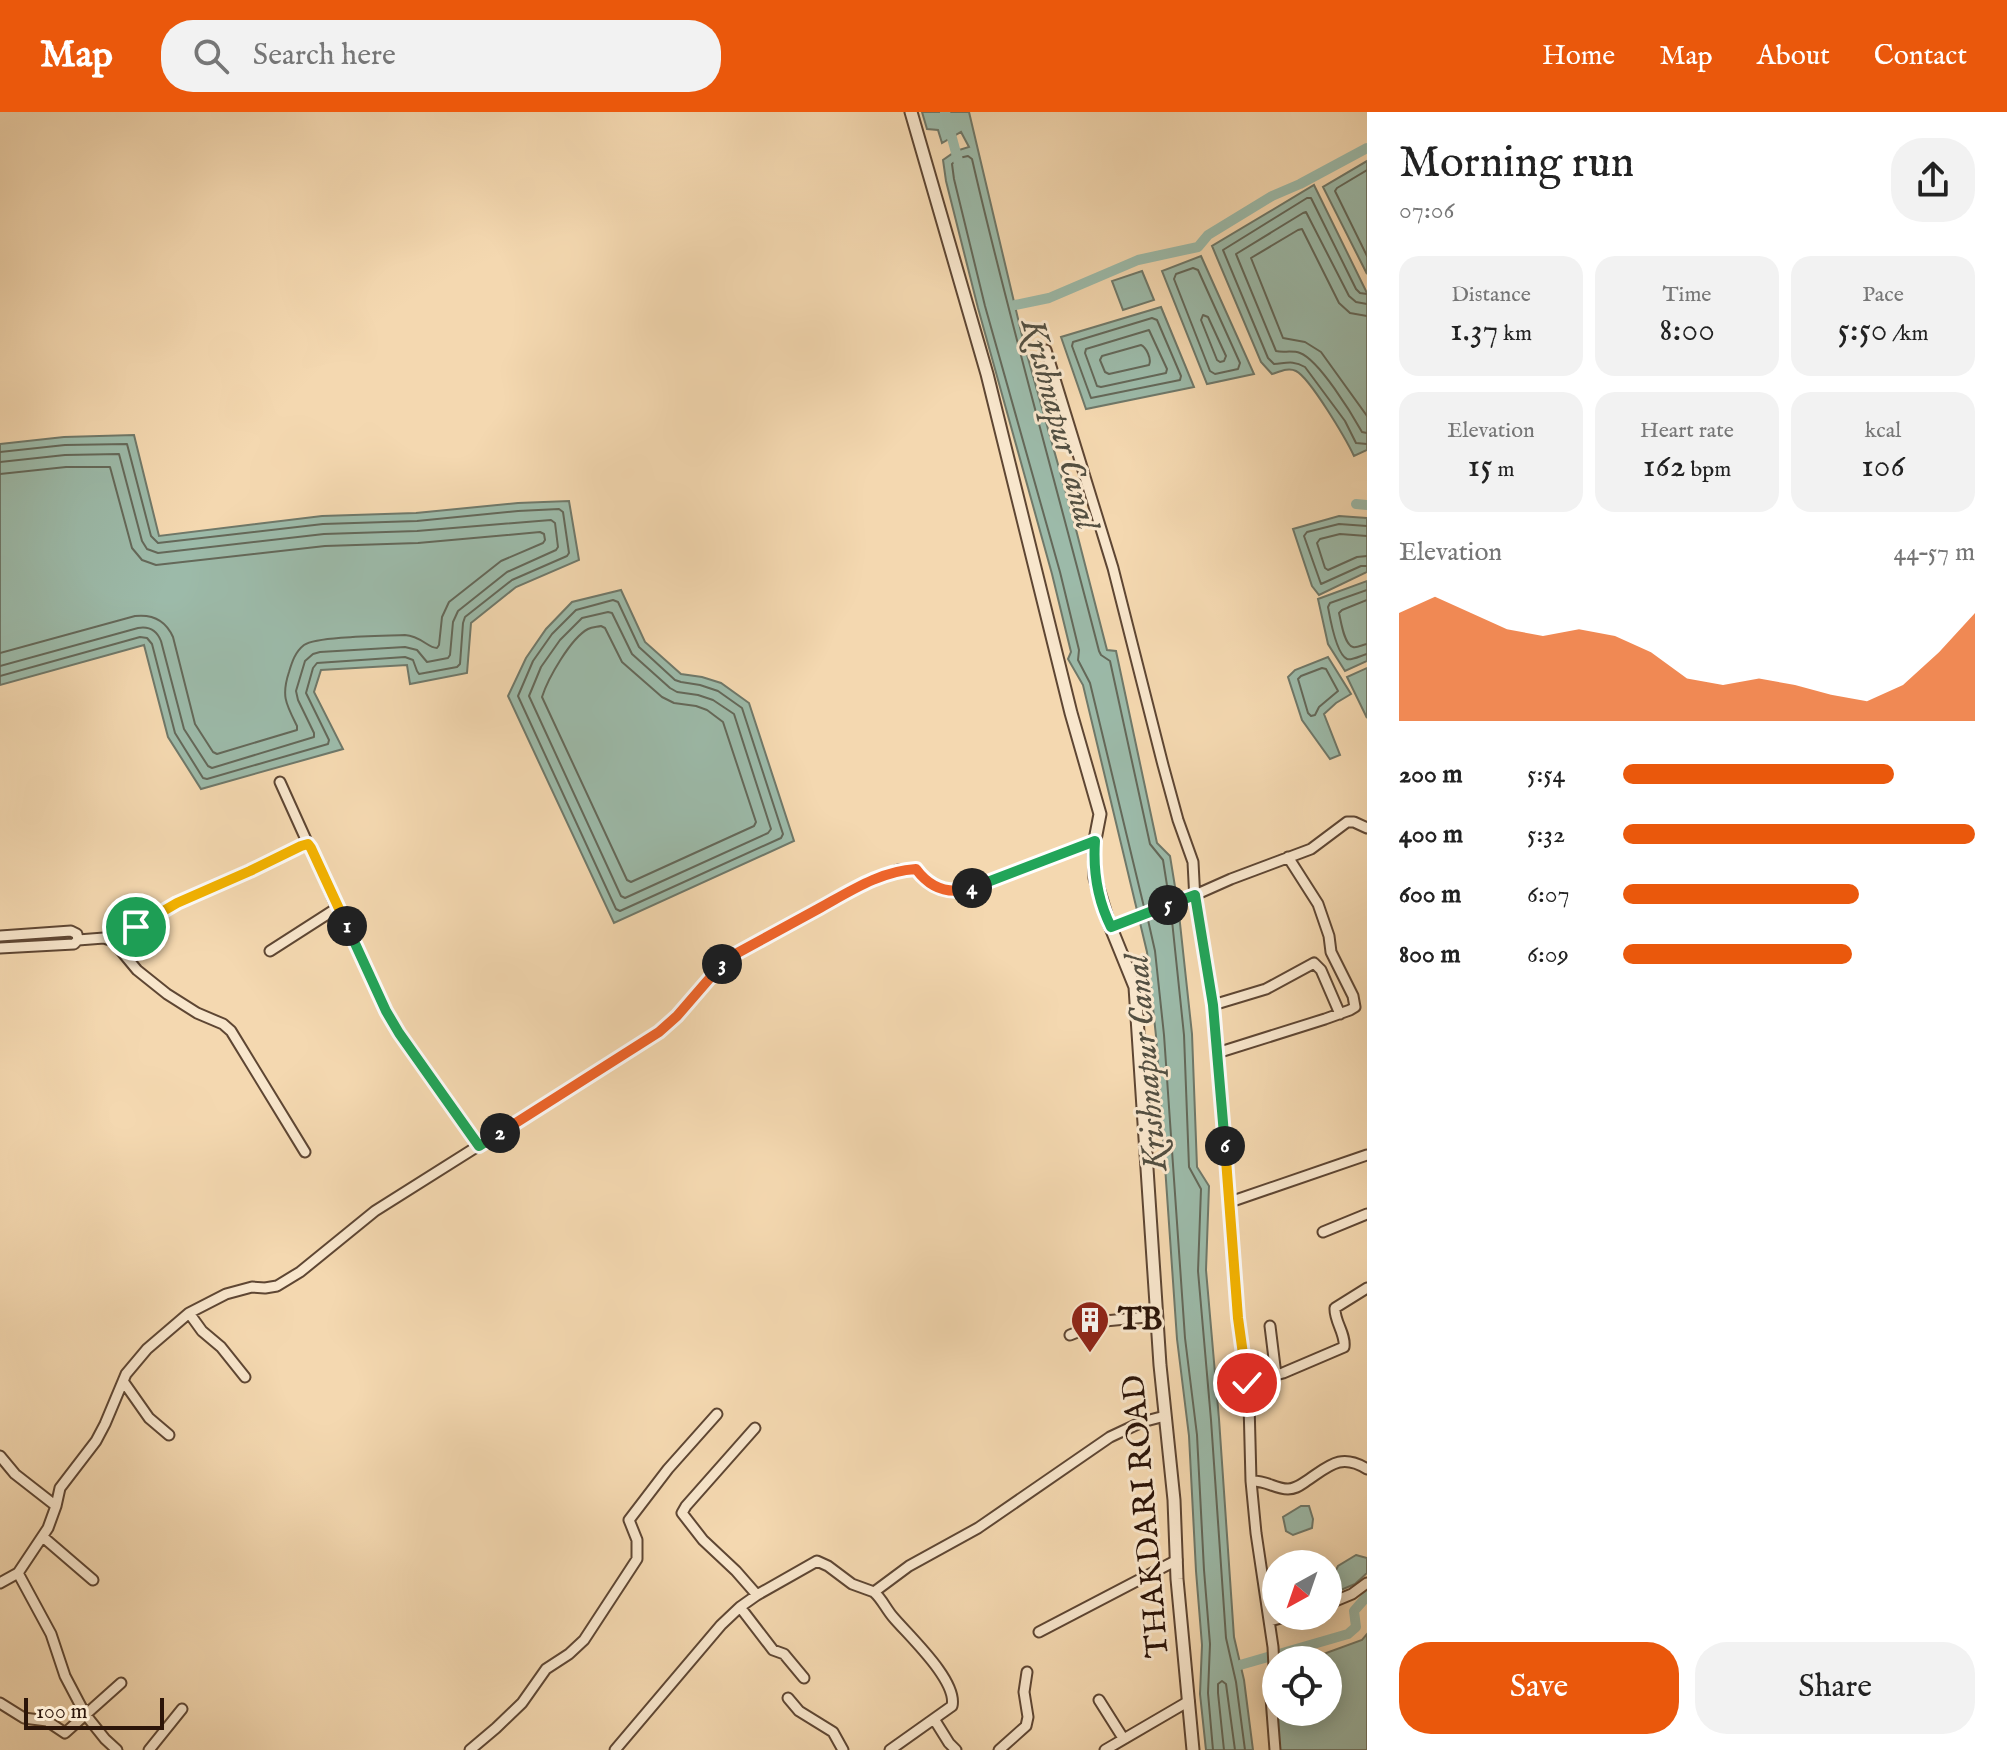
<!DOCTYPE html>
<html lang="en">
<head>
<meta charset="utf-8">
<style>
  :root { --surface:#fff; --page:#f2f2f2; --text:#222; --muted:#767676; --accent:#ea580c }
  body { margin:0; font-family:"IM FELL English",serif; background:var(--page); color:var(--text); height:100vh; display:flex; flex-direction:column; font-size:30px; white-space:nowrap }
  * { box-sizing:border-box; margin:0 }
  p { font-size:26px; color:var(--muted) }
  .icon { flex:none; width:44px; height:44px; fill:none; stroke:currentColor; stroke-width:2; stroke-linecap:round; stroke-linejoin:round }
  .map { position:relative; flex:1; overflow:hidden }
  .details { display:flex; flex-direction:column; background:var(--surface); width:640px }
  .details>* { flex:none }
  .needle { width:52px; rotate:220deg }
  .tools { position:absolute; left:1262px; top:1438px; display:grid; gap:16px }
  .tools a { display:grid; place-items:center; width:80px; height:80px; border-radius:50%; background:var(--surface); box-shadow:0 4px 20px #0003; font-size:40px }
  .scale { position:absolute; left:24px; bottom:20px; width:140px; box-sizing:border-box; padding-left:8px; border:4px solid #2c1509; border-top:0; font-size:22px; line-height:28px; white-space:nowrap; color:#2c1509; -webkit-text-stroke:6px #f8e6cc; paint-order:stroke }
  .pin { position:absolute; display:grid; place-items:center; width:68px; height:68px; color:#fff; margin:-34px; border:4px solid #fff; border-radius:50%; box-shadow:0 2px 8px #0007 }
  .km { position:absolute; width:40px; height:40px; margin:-20px; border-radius:50%; background:#222; color:#fff; font-size:22px; line-height:40px; text-align:center }
  .round { display:grid; place-items:center; flex:none; width:84px; height:84px; border-radius:32px; background:var(--page) }
  .head { display:flex; align-items:center; justify-content:space-between; height:136px; padding:0 32px }
  h1 { font-size:44px; font-weight:600; line-height:60px }
  .metrics { display:grid; grid-template-columns:repeat(3,1fr); gap:12px; height:136px; padding:8px 32px }
  .metrics div { display:grid; align-content:center; border-radius:20px; background:var(--page); text-align:center }
  .metrics b { font-size:34px; font-weight:600 }
  .metrics small { font-size:22px; font-weight:400 }
  .metrics p { font-size:22px }
  .chart { height:224px; padding:16px 32px }
  .chart p { display:flex; justify-content:space-between }
  .chart svg { width:100%; height:144px; margin-top:8px; fill:var(--accent); opacity:.7 }
  .action { display:flex; gap:16px; margin-top:auto; padding:16px 32px }
  .action a { flex:1; height:92px; border-radius:32px; background:var(--accent); color:#fff; font-size:32px; font-weight:600; line-height:92px; text-align:center }
  .action a+a { background:var(--page); color:var(--text) }
  ul { padding:0 32px; list-style:none; font-size:26px }
  li { display:grid; grid-template-columns:128px 96px 1fr; align-items:center; height:60px }
  li i { height:20px; border-radius:10px; background:var(--accent) }
  header { display:flex; align-items:center; gap:48px; box-sizing:border-box; height:112px; padding:0 40px; background:var(--accent); color:#fff }
  header strong { font-size:38px }
  nav { display:flex; gap:44px; margin-inline-start:auto; font-size:28px }
  .search { width:560px; height:72px; background:var(--page); display:flex; align-items:center; gap:20px; box-sizing:border-box; padding:0 28px; border-radius:32px; color:var(--muted); font-size:30px }
  main { display:flex; flex:1; min-height:0 }
  .map>svg:first-child { display:block }
</style>
</head>
<body>
<header>
<strong>Map</strong>
<div class="search"><svg class="icon" aria-label="search" viewBox="0 0 24 24"><circle cx="10" cy="10" r="6"/><path d="M15 15l6 6"/></svg>Search here</div>
<nav><a>Home</a><a>Map</a><a>About</a><a>Contact</a></nav>
</header>
<main>
<div class="map">
<svg width="1367" height="1638" viewBox="0 0 1367 1638">
  <rect width="100%" height="100%" fill="#f4d8b0"/>
  <filter id="stains"><feTurbulence type="fractalNoise" baseFrequency=".0025" numOctaves="4"/><feColorMatrix values="0 0 0 0 .2 0 0 0 0 .09 0 0 0 0 .02 0 0 0 .5 -.17"/></filter>
  <radialGradient id="worn" r=".72"><stop offset=".6" stop-color="#630" stop-opacity="0"/><stop offset="1" stop-color="#630" stop-opacity=".3"/></radialGradient>
  <path fill="#9cbaa9" stroke="#6f7869" stroke-width="2" d="M922,0H969L1024,232L1072,402L1107,538L1116,539L1157,731L1170,744L1178,793L1192,922L1197,1055L1209,1074L1206,1158L1219,1307L1234,1525L1244,1568L1253,1638H1206L1200,1582L1202,1533L1196,1459L1189,1324L1177,1227L1156,924L1147,840L1083,573L1068,547L1071,540L1052,462L978,196L946,69L943,48L956,39L969,35L961,20L942,31L938,18L927,17Z
    M1367,49V162L1323,75Z
    M1314,73L1367,181V338L1354,344C1346,327 1310,266 1296,259C1288,255 1279,260 1272,262L1261,250L1212,134Z
    M1201,144L1254,262L1207,272L1162,159Z
    M1142,159L1154,188L1123,198L1112,169Z
    M1161,195L1194,275L1086,297L1061,225Z
    M134,323L159,424L322,404L416,401L518,391L569,389L579,448L516,475L471,511L467,561L410,572L407,553L321,558L314,580L343,637L201,677L168,625L144,533L0,573V332L64,325Z
    M1339,404L1367,406V460L1319,483L1312,474L1293,417Z
    M1367,469V549L1345,559L1328,532L1318,487Z
    M621,478L645,530L681,562L702,565L721,571L749,591L794,729L614,811L508,584L526,546L546,517L572,490Z
    M1328,545L1351,582L1336,591L1324,602L1340,643L1330,647L1302,608L1288,565L1295,558Z
    M1367,556V606L1347,565Z
    M1301,1394H1309L1313,1407L1312,1416L1293,1423L1286,1419L1283,1405Z
    M1356,1443L1367,1446V1461L1355,1472L1341,1478L1332,1466L1338,1454Z
    M1367,1522V1638H1277L1272,1566L1276,1564V1600H1328V1548H1307L1362,1528Z"/>
  <g fill="none" stroke-linecap="round" stroke-linejoin="round">
    <path stroke="#646859" stroke-width="2" d="M1367,58L1337,76L1335,79L1367,144
      M1193,156L1198,158L1240,251L1238,257L1215,262L1210,259L1174,167L1176,162Z
      M1367,182L1360,181L1356,177L1311,86H1307L1223,138L1268,246L1274,252C1287,251 1293,248 1305,255L1345,309L1356,331L1367,332
      M1367,192L1356,190L1349,184L1306,100L1303,101L1236,142L1276,239C1283,241 1292,238 1300,241C1319,248 1352,302 1362,320L1367,321
      M1203,203L1208,205L1226,244L1224,249L1220,250L1217,248L1201,208Z
      M1367,204L1350,201L1339,191L1302,117L1298,118L1251,146L1283,226L1305,230L1321,240L1367,304
      M1152,206L1157,208L1181,264L1180,268L1091,286L1072,234L1073,230Z
      M1149,218L1167,257L1166,261L1101,275L1097,274L1085,241L1086,237Z
      M1141,233C1146,235 1152,247 1149,253L1109,262L1105,260L1100,248L1102,244Z
      M0,340L65,333L127,332L151,424L158,431L323,412L417,409L518,399L559,397L563,400L569,441L567,444L512,468L465,505L463,511L460,552L457,555L419,562L417,559L413,548L405,545L317,551L313,556L306,581L329,628L328,632L207,667L203,666L175,621L152,532L147,526L140,525L0,564
      M0,350L65,343L119,342L142,429L147,437L158,441L324,422L417,419L551,408L555,411L558,435L556,438L507,460L458,499L453,510L450,543L448,546L427,550L417,538L405,535L320,540L313,542L305,549L296,579L298,588L314,621V625L212,656L208,654L184,617L161,529C157,519 149,514 138,516L0,554
      M0,362L66,355H110L132,436L142,448L156,453L325,434L418,431L540,420L544,422L545,428L543,431L501,449L449,490L442,505L439,533L437,536C428,536 421,524 405,523C385,524 318,524 304,533C295,540 292,550 289,560C281,584 286,592 297,614V618L217,642L213,640L195,612L173,525C166,509 153,502 135,504L0,541
      M1367,414L1339,412L1307,420L1304,424L1321,472L1361,454H1367
      M1367,424L1340,422L1320,427L1317,431L1325,456L1328,458L1357,445L1367,444
      M1367,478L1330,491L1328,495C1330,506 1336,542 1347,547C1351,549 1362,543 1367,542
      M613,488L618,490L639,535L675,568L681,570L700,573L718,579L742,596L783,722L781,726L620,799L616,797L518,584L533,549L552,522L576,498Z
      M1367,488L1342,498L1339,501C1341,509 1344,533 1353,535C1357,536 1362,533 1367,532
      M608,500L612,501L632,542L670,576L677,580L698,583L713,588L734,602L771,717L768,721L625,786L621,784L529,584L541,555L560,528L582,506Z
      M601,514L605,516L622,550L662,585L674,591L696,594L707,598L723,610L756,710L754,714L631,770L627,768L542,585C548,566 571,526 588,517C592,515 597,515 601,514Z
      M1322,556L1326,557L1338,579L1319,595L1315,603L1311,604L1308,601L1298,567L1301,564Z
      M1144,795L1090,571L1078,548L1079,538L1060,460L985,194L954,67L952,52L959,46L968,44L972,47C1010,212 1057,375 1099,539L1101,543L1110,549L1150,732L1163,748L1169,786
      M1171,799L1184,923L1189,1055L1201,1077L1198,1159L1211,1308L1226,1526L1236,1570L1245,1638
      M1148,808L1155,839L1164,923L1185,1226L1197,1323L1204,1458L1210,1532L1208,1581L1213,1638
      M1224,1638L1218,1581V1572L1222,1569L1226,1572L1235,1638"/>
    <path stroke="#9cbaa9" stroke-width="10" d="M945,0L959,52
      M1015,193L1049,186L1138,148L1198,135L1208,123L1272,84L1300,72L1367,36
      M1356,392L1367,393
      M1279,1542L1348,1522L1356,1515L1354,1499L1367,1484
      M1240,1553L1271,1544"/>
    <g stroke="#5e4633" stroke-width="13">
      <path id="minor" d="M1046,238L1113,456L1163,653L1178,708L1193,750L1195,789L1213,893L1238,1206L1249,1291L1251,1369L1256,1421L1273,1535L1274,1556L1270,1573L1275,1638
        M280,670L308,732
        M1111,815L1195,783L1231,767L1311,737L1347,710H1354L1367,716
        M0,824L71,819L77,822L78,828L74,832L0,836
        M78,828L104,826L113,829L137,858L167,882L197,901L223,912L231,919L305,1040
        M113,829L177,791L308,732L311,736L337,796L386,899L399,921L479,1034
        M270,839L337,796
        M1213,893L1266,877L1314,851L1321,858L1340,902
        M1217,941L1325,907L1350,898L1355,895L1353,884L1331,840L1329,824L1318,792L1288,745
        M1230,1090L1367,1043
        M1323,1120L1367,1102
        M189,1201L202,1219L221,1235L245,1265
        M1270,1214L1276,1263
        M1070,1223L1105,1209L1157,1204
        M123,1269L149,1306L169,1323
        M1247,1271L1283,1261L1344,1235C1346,1222 1334,1209 1335,1196L1367,1176
        M755,1316L686,1394L682,1401L703,1428L736,1459L757,1483
        M0,1344L15,1362L56,1394
        M1251,1369C1267,1368 1274,1377 1288,1377C1295,1377 1299,1374 1305,1370C1328,1355 1340,1340 1367,1357
        M43,1425L93,1468
        M0,1471L18,1461
        M1328,1492L1352,1482L1367,1471
        M740,1495L773,1538L784,1542L804,1566
        M1270,1509L1288,1504
        M1039,1520L1177,1448
        M788,1586L799,1599L833,1620L843,1638
        M1099,1588L1123,1626
        M0,1591L24,1606L47,1609L65,1621L121,1571
        M934,1607L949,1631L956,1638
        M117,1638L105,1627L85,1602L65,1564L51,1522L18,1461L48,1416L56,1394L60,1376L96,1329L105,1312L126,1262L147,1237L189,1201L226,1182L252,1175L265,1176L277,1174L300,1160L375,1099L659,920L677,904L730,845L866,771L898,758L916,757C930,776 944,779 967,778L1095,729
        M149,1638L182,1597
        M470,1638L496,1616L522,1591L546,1557L569,1542L584,1528L637,1447V1428L629,1408L668,1357L717,1302
        M615,1638L721,1513L740,1495L757,1483L817,1449L828,1454L852,1472L874,1480
        M890,1638L952,1594C958,1569 909,1524 893,1505C886,1497 882,1487 874,1480L909,1454L978,1416L1110,1325L1142,1310L1165,1304
        M999,1638L1026,1614L1028,1605L1024,1580L1027,1560
        M1105,1638L1189,1589"/>
    </g>
    <g stroke="#5e4633" stroke-width="15">
      <path id="tertiary" d="M911,0L987,262L1071,601L1100,702L1094,733L1095,766L1107,806L1135,875L1160,1253L1174,1388L1177,1467L1193,1638"/>
    </g>
    <use href="#minor" stroke="#f8e6cc" stroke-width="9"/>
    <use href="#tertiary" stroke="#f8e6cc" stroke-width="11"/>
  </g>
  <g fill="none" stroke-linecap="round" stroke-linejoin="round">
    <g stroke="#fff" stroke-width="16">
      <path id="split-1" d="M136,815L177,791L250,759L301,734L308,732L311,736L347,814"/>
    </g>
    <g stroke="#fff" stroke-width="16">
      <path id="split-2" d="M347,814L386,899L399,921L479,1034L500,1021"/>
    </g>
    <g stroke="#fff" stroke-width="16">
      <path id="split-3" d="M500,1021L659,920L677,904L722,852"/>
    </g>
    <g stroke="#fff" stroke-width="16">
      <path id="split-4" d="M722,852L730,845C759,829 789,813 818,797C849,780 880,759 916,757C930,776 949,783 972,776"/>
    </g>
    <g stroke="#fff" stroke-width="16">
      <path id="split-5" d="M972,776L1095,729C1093,758 1098,789 1111,815L1168,793"/>
    </g>
    <g stroke="#fff" stroke-width="16">
      <path id="split-6" d="M1168,793L1195,783L1213,893L1225,1034"/>
    </g>
    <g stroke="#fff" stroke-width="16">
      <path id="split-7" d="M1225,1034L1238,1206L1247,1271"/>
    </g>
    <use href="#split-1" stroke="#f5b400" stroke-width="10"/>
    <use href="#split-2" stroke="#22a559" stroke-width="10"/>
    <use href="#split-3" stroke="#f0652b" stroke-width="10"/>
    <use href="#split-4" stroke="#f0652b" stroke-width="10"/>
    <use href="#split-5" stroke="#22a559" stroke-width="10"/>
    <use href="#split-6" stroke="#22a559" stroke-width="10"/>
    <use href="#split-7" stroke="#f5b400" stroke-width="10"/>
  </g>
  <defs>
    <g id="building-pin" transform="scale(2)"><path d="M0 17L-7.5 6A9.5 9.5 0 1 1 7.5 6Z" fill="#8f2418" stroke="#f8e6cc"/><path d="M-4-6H4V6H1V3H-1V6H-4ZM-2.5-4.3h1.7v1.8h-1.7ZM.8-4.3h1.7v1.8H.8ZM-2.5-1h1.7V.8h-1.7ZM.8-1h1.7V.8H.8Z" fill="#fff"/></g>
  </defs>
  <g fill-rule="evenodd">
    <use href="#building-pin" x="1090" y="1208"/>
  </g>
  <g text-anchor="middle" dominant-baseline="central" stroke-width="6" stroke-linejoin="round" paint-order="stroke">
    <g font-size="32" font-weight="bold" fill="#2c1509" stroke="#f8e6cc" text-anchor="start">
      <text x="1118" y="1208">TB</text>
    </g>
    <g font-size="32" fill="#2c1509" stroke="#f8e6cc">
      <text transform="translate(1147 1404) rotate(-95)">THAKDARI ROAD</text>
    </g>
    <g font-size="34" font-style="italic" fill="#534f41" stroke="#f8e6cc">
      <text transform="translate(1059 312) rotate(75)">Krishnapur Canal</text>
      <text transform="translate(1147 951) rotate(-95)">Krishnapur Canal</text>
    </g>
  </g>
  <rect width="100%" height="100%" filter="url(#stains)"/>
  <rect width="100%" height="100%" fill="url(#worn)"/>
</svg>
<div class="tools">
<a><svg class="needle" viewBox="-14 -14 28 28"><path d="M0-13l5 13h-10z" fill="#e53935"/><path d="M0 13l5-13h-10z" fill="#767676"/></svg></a>
<a><svg class="icon" aria-label="locate" viewBox="0 0 24 24"><circle cx="12" cy="12" r="6"/><path d="M12 2v4M12 18v4M2 12h4M18 12h4"/></svg></a>
</div>
<div class="scale">100 m</div>
<div class="pin" style="left:136px;top:815px;background:#1e9e55"><svg class="icon" aria-label="arrive" viewBox="0 0 24 24"><path d="M6 21V4h12l-3 4 3 4H6"/></svg></div>
<div class="pin" style="left:1247px;top:1271px;background:#d93025"><svg class="icon" aria-label="check" viewBox="0 0 24 24"><path d="M5 12l5 5 9-10"/></svg></div>
<b class="km" style="left:347px;top:814px">1</b>
<b class="km" style="left:500px;top:1021px">2</b>
<b class="km" style="left:722px;top:852px">3</b>
<b class="km" style="left:972px;top:776px">4</b>
<b class="km" style="left:1168px;top:793px">5</b>
<b class="km" style="left:1225px;top:1034px">6</b>
</div>
<section class="details">
<div class="head"><div><h1>Morning run</h1><p>07:06</p></div><a class="round"><svg class="icon" aria-label="share" viewBox="0 0 24 24"><path d="M12 15V3M7 8l5-5 5 5M5 13v7h14v-7"/></svg></a></div>
<div class="metrics">
<div><p>Distance</p><b>1.37<small> km</small></b></div>
<div><p>Time</p><b>8:00</b></div>
<div><p>Pace</p><b>5:50<small> /km</small></b></div>
</div>
<div class="metrics">
<div><p>Elevation</p><b>15<small> m</small></b></div>
<div><p>Heart rate</p><b>162<small> bpm</small></b></div>
<div><p>kcal</p><b>106</b></div>
</div>
<div class="chart"><p><span>Elevation</span>44–57 m</p>
<svg viewBox="0 0 160 44" preserveAspectRatio="none"><path d="M0 44V11L10 6L20 11L30 16L40 18L50 16L60 18L70 23L80 31L90 33L100 31L110 33L120 36L130 38L140 33L150 23L160 11V44z"/></svg>
</div>
<ul>
<li><b>200 m</b>5:54<i style="width:77%"></i></li>
<li><b>400 m</b>5:32<i style="width:100%"></i></li>
<li><b>600 m</b>6:07<i style="width:67%"></i></li>
<li><b>800 m</b>6:09<i style="width:65%"></i></li>
</ul>
<div class="action"><a>Save</a><a>Share</a></div>
</section>
</main>
</body>
</html>
